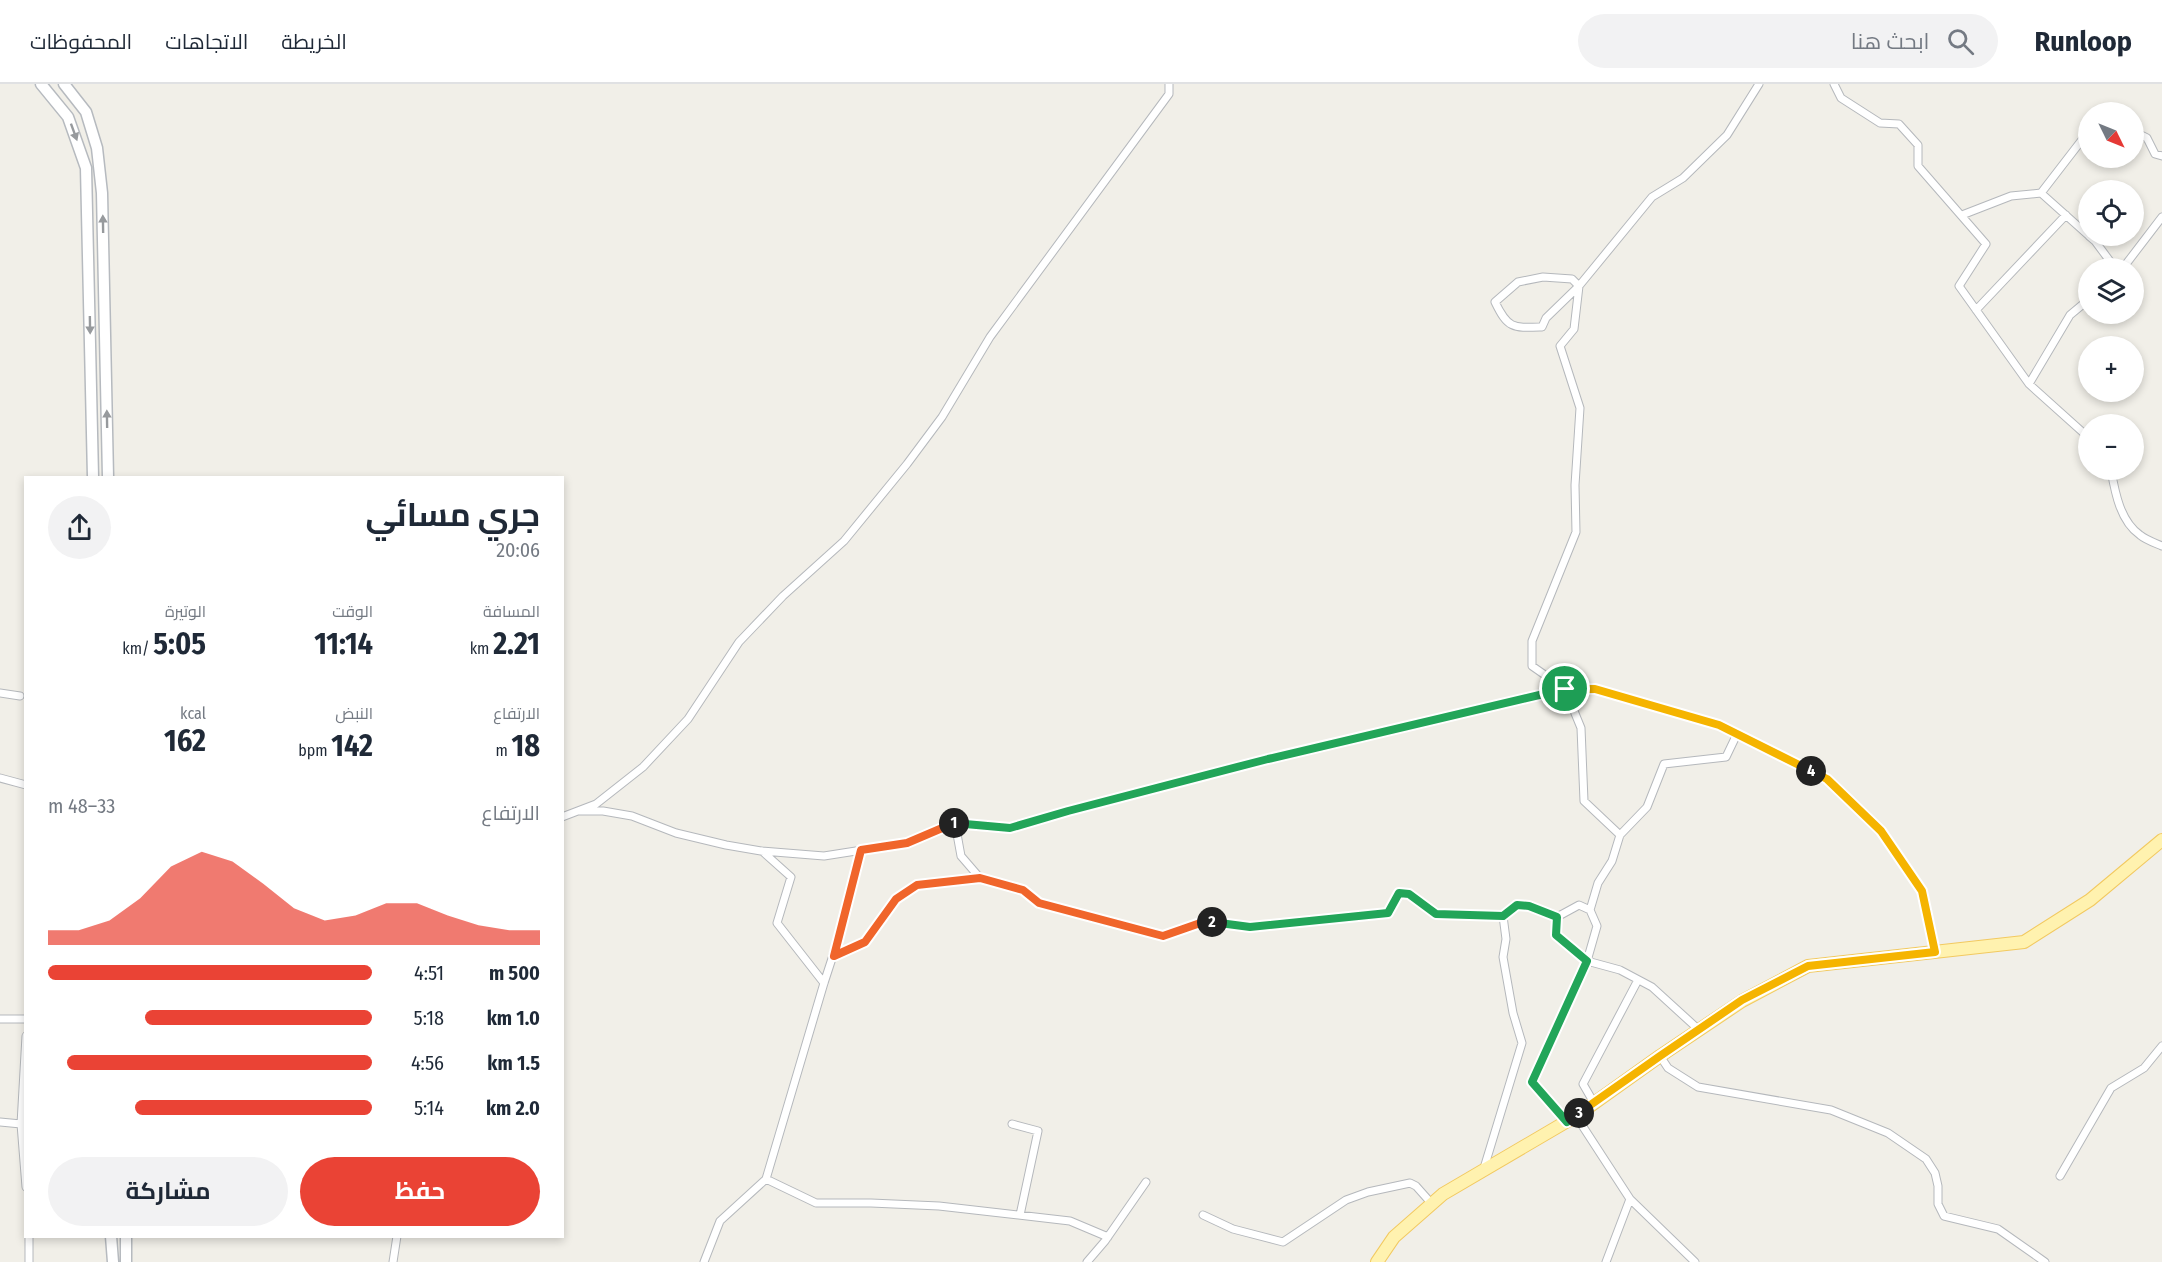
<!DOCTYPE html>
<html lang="ar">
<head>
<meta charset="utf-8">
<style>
  :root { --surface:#fff; --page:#f2f2f3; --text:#1f2937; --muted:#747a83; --line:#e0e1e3; --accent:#ea4335 }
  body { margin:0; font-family:"Fira Sans Condensed",Cairo,sans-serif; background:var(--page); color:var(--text); direction:rtl; height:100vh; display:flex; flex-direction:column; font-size:22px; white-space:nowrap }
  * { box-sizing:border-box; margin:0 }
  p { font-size:20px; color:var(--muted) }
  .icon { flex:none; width:33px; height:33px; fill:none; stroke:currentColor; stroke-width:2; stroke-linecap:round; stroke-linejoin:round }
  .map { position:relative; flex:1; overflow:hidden; direction:ltr }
  .details { position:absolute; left:24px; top:392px; width:540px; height:762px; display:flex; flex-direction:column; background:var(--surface); border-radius:0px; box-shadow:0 3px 9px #0003; direction:rtl }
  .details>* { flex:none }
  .needle { width:39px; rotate:133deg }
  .buttons { position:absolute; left:2078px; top:18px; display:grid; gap:12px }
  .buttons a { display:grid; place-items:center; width:66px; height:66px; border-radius:50%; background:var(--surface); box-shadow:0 3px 9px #0003; font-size:30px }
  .pin { position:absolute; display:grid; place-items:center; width:51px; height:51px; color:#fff; margin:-26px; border:3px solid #fff; border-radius:50%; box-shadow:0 2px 6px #0007 }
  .km { position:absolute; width:30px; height:30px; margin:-15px; border-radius:50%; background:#222; color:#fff; font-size:16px; line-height:30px; text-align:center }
  .round { display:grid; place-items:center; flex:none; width:63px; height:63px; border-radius:32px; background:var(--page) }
  .overview { display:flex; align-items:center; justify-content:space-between; height:102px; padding:0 24px }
  h1 { font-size:33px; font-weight:700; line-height:45px }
  .stats { display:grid; grid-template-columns:repeat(3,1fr); gap:9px; height:102px; padding:6px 24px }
  .stats div { display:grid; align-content:center }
  .stats b { font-size:30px; font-weight:700 }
  .stats small { font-size:16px; font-weight:400 }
  .stats p { font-size:16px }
  .chart { height:168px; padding:12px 24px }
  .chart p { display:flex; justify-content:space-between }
  .chart svg { width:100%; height:108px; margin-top:6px; fill:var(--accent); opacity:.7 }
  .cta { display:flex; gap:12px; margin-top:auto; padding:12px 24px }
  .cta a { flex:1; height:69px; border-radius:36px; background:var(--accent); color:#fff; font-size:24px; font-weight:700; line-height:69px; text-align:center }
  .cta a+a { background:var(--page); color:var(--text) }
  ul { padding:0 24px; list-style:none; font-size:20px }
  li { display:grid; grid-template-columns:96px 72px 1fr; align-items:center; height:45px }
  li i { height:15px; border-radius:8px; background:var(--accent) }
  header { display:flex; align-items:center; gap:36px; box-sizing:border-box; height:84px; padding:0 30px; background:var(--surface); border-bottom:2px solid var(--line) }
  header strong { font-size:28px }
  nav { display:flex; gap:33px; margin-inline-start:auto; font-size:21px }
  .search { width:420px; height:54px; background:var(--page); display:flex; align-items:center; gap:15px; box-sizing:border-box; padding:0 21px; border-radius:33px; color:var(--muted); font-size:22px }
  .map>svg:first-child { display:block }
</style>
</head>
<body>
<header>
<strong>Runloop</strong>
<div class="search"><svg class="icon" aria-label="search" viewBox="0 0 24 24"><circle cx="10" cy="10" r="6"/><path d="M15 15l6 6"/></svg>ابحث هنا</div>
<nav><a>الخريطة</a><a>الاتجاهات</a><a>المحفوظات</a></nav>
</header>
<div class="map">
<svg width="2162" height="1178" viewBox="0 0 2162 1178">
  <rect width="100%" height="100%" fill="#f1efe8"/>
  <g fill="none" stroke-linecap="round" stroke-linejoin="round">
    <g stroke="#b5b8bc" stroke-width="9">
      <path id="street" d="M1834,0L1841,14L1880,39L1899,40L1918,61V82L1986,160L1959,202L2029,300L2088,353
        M2133,47L2147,54L2155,70L2162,72
        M2041,109L2088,48
        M1962,131L2011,112L2041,109L2088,151
        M2089,152L2095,157L2115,184
        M2123,184L2162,133
        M1976,226L2066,131
        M2029,300L2070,231L2088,216
        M2111,386C2115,408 2120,437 2140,451C2146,456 2155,459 2162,462
        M0,609L20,612
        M0,694L26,701
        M578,727H603L632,732L676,749L726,761L761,767L824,772L907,759L955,739L1010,744L1068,727L1268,675L1565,605H1595L1719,641L1827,695L1881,747L1922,807L1935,868
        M562,733L596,720L643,683L688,635L739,558L783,512L844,457L907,380L942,333L990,253L1169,10V0
        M955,739L961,772L980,794
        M1620,751L1584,717L1581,644L1565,605L1532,582V557L1576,448L1575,401L1580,324L1560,262L1574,245L1579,202L1572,195L1543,193L1518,198L1495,218C1508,245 1513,244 1542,243L1546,234L1579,202L1652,113L1683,94L1727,51L1759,0
        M762,767L791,793L777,839L824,899
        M1590,826L1598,799L1612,777L1620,751L1647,723L1664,680L1726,673L1737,650
        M1557,833L1579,821L1590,826L1597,842L1587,877L1532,998L1567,1038
        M834,872L865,858L896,815L917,801L980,794L1023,806L1039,819L1163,852L1206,837L1250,843L1388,829L1399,809L1409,810L1436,830L1503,832
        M0,935H26
        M1660,972L1668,984L1698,1003L1831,1026L1888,1049L1926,1075L1935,1089L1938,1102V1120L1944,1132L1998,1145L2045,1178
        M1594,1019L1583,1000L1638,896
        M1576,1032L1630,1115L1606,1178
        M0,1038L21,1040L26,952
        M21,1040L26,1103
        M1012,1040L1038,1047L1020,1131
        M1484,1084L1522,959L1513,929L1503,873L1506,855L1503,832L1517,821L1529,822L1557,833L1556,851L1587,877L1620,886L1652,903L1698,945
        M2060,1092L2111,1004L2144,984L2162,962
        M766,1095L816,1119H871L939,1122L1070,1137L1108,1153
        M1630,1115L1695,1178
        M1203,1131L1233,1145L1283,1158L1346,1116L1368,1108L1410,1099L1416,1102L1432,1120
        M29,1178V1152
        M393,1178L397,1152
        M704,1178L720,1137L766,1095L824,899L840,850L861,766
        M1087,1178L1105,1157L1146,1098"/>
    </g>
    <g stroke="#b6babf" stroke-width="13">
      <path id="secondary" d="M41,0L68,33L86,84L93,393
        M64,0L86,28L97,64L102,109L108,393
        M111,1152L113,1178
        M126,1152V1178"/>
    </g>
    <g stroke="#f2c960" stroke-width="14">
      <path id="primary" d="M1377,1178L1394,1153L1443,1110L1576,1032L1660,972L1742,917L1808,882L2024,858L2090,816L2162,756"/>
    </g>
    <use href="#street" stroke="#fff" stroke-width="7"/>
    <use href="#secondary" stroke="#fff" stroke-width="10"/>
    <use href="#primary" stroke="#fff2af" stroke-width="12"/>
  </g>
  <defs><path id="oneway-solid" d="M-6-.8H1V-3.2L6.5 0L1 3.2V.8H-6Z" transform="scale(1.5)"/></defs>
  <g fill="#979a9d">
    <use href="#oneway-solid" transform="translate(74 48) rotate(70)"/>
    <use href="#oneway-solid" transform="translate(103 140) rotate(-91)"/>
    <use href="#oneway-solid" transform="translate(90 241) rotate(89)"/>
    <use href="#oneway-solid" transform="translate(107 335) rotate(-91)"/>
  </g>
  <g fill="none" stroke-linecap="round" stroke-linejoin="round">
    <g stroke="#fff" stroke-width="12">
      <path id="split-1" d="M954,739L1010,744L1068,727L1268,675L1565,605"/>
    </g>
    <g stroke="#fff" stroke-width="12">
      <path id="split-2" d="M954,739L907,759L861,766L834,872L865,858L896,815L917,801L980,794L1023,806L1039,819L1163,852L1206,837L1212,838"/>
    </g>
    <g stroke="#fff" stroke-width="12">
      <path id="split-3" d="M1212,838L1250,843L1388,829L1399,809L1409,810L1436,830L1503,832L1517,821L1529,822L1557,833L1556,851L1587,877L1532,998L1567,1038L1579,1029"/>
    </g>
    <g stroke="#fff" stroke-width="12">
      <path id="split-4" d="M1579,1029L1660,972L1742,916L1808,882L1935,868L1922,807L1881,747L1827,695L1811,687"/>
    </g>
    <g stroke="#fff" stroke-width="12">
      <path id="split-5" d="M1565,605H1595L1719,641L1811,687"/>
    </g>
    <use href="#split-1" stroke="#22a559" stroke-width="8"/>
    <use href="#split-2" stroke="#f0652b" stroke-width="8"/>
    <use href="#split-3" stroke="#22a559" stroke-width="8"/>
    <use href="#split-4" stroke="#f5b400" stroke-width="8"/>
    <use href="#split-5" stroke="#f5b400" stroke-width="8"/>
  </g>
</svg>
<div class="buttons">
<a><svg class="needle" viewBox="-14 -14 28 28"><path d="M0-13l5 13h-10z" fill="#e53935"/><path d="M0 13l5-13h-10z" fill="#747a83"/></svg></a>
<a><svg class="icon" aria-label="locate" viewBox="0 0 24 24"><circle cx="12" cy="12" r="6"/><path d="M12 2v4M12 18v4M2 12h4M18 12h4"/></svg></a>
<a><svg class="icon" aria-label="layers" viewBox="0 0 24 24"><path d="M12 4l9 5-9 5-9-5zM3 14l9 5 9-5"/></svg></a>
<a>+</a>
<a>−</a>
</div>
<div class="pin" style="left:1565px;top:605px;background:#1e9e55"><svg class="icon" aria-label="arrive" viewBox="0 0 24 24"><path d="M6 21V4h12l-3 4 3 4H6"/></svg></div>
<b class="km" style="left:954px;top:739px">1</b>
<b class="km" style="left:1212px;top:838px">2</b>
<b class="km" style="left:1579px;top:1029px">3</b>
<b class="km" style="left:1811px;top:687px">4</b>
<section class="details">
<div class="overview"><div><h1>جري مسائي</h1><p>20:06</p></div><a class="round"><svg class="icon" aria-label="share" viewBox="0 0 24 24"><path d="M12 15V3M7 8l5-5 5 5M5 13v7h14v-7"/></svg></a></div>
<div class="stats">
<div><p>المسافة</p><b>2.21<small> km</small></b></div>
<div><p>الوقت</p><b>11:14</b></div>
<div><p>الوتيرة</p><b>5:05<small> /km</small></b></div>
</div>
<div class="stats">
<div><p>الارتفاع</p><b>18<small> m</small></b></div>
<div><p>النبض</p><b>142<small> bpm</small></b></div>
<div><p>kcal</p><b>162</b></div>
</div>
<div class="chart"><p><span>الارتفاع</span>33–48 m</p>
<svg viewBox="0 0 160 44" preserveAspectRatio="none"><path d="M0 44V38L10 38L20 34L30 25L40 12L50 6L60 10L70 19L80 29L90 34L100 32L110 27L120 27L130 32L140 36L150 38L160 38V44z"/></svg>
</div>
<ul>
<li><b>500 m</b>4:51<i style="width:100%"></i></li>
<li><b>1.0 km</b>5:18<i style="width:70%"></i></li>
<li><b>1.5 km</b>4:56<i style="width:94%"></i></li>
<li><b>2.0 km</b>5:14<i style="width:73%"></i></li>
</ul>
<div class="cta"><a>حفظ</a><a>مشاركة</a></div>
</section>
</div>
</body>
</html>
